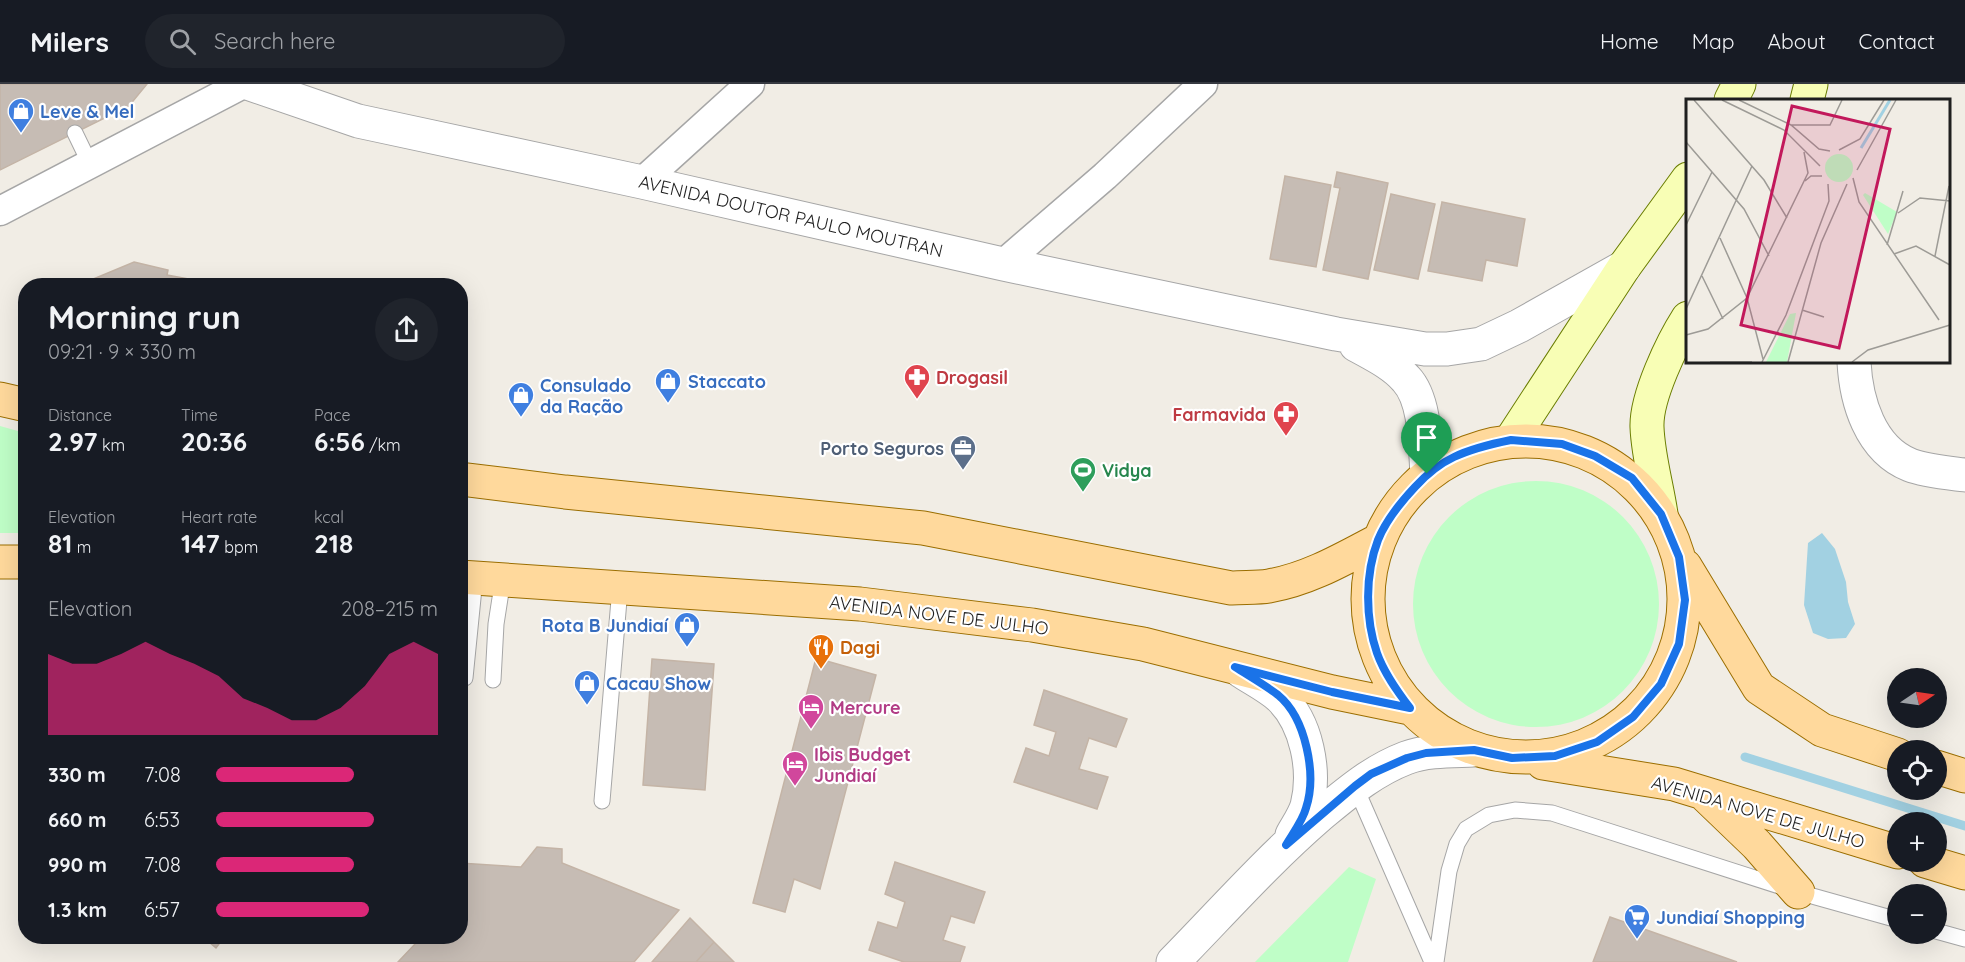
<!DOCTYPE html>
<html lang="en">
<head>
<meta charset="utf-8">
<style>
  :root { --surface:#171b24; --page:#20242c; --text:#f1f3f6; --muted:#9ea1a6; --line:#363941; --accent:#db2777 }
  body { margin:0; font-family:Quicksand,sans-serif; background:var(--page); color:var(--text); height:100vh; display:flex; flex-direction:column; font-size:22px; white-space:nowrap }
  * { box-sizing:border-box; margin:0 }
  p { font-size:20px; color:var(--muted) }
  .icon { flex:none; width:33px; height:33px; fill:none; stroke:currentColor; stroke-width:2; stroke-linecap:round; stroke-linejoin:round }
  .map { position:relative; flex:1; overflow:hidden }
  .details { position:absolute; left:18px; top:194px; width:450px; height:666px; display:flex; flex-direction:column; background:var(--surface); border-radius:24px; box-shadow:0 6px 24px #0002 }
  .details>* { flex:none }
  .needle { width:39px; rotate:77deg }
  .fabs { position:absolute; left:1887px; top:584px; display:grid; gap:12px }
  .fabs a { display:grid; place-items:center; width:60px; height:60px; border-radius:50%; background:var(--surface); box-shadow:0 6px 24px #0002; font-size:30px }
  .pin { position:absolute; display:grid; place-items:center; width:51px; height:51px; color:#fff; margin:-62px -26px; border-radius:50% 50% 50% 0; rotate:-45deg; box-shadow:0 0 6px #0007 }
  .pin .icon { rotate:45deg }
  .round { display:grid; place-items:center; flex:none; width:63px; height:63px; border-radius:32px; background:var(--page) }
  .head { display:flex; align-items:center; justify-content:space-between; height:102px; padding:0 30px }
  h1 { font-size:33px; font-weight:800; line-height:45px }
  .stats { display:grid; grid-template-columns:repeat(3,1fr); gap:9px; height:102px; padding:6px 30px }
  .stats div { display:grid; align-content:center }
  .stats b { font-size:26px; font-weight:800 }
  .stats small { font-size:16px; font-weight:400 }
  .stats p { font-size:16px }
  .chart { height:168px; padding:12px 30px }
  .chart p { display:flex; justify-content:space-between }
  .chart svg { width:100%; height:108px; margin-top:6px; fill:var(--accent); opacity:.7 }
  ul { padding:0 30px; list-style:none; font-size:20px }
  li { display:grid; grid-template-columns:96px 72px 1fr; align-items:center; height:45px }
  li i { height:15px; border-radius:8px; background:var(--accent) }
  header { display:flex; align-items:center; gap:36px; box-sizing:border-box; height:84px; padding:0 30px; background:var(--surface); border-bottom:2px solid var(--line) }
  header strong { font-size:28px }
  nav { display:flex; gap:33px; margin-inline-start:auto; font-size:21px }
  .search { width:420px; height:54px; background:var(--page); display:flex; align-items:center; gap:15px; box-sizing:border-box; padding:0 21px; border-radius:33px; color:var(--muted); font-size:22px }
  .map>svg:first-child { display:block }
</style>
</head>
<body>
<header>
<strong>Milers</strong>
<div class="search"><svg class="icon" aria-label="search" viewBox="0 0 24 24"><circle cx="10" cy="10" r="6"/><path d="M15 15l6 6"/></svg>Search here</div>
<nav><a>Home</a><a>Map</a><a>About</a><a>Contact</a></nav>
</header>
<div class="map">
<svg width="1965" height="878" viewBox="0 0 1965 878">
  <rect width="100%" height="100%" fill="#f1ede5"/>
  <path fill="#bffec7" d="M0,342L25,349V449H0Z
    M1413 520a123 123 0 1 1 246 0a123 123 0 1 1-246 0Z
    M1349,783L1376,795L1348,878H1255Z"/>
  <path fill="#a2d1e2" d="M1822,449L1835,465L1846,498L1848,518L1855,540L1846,554L1828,555L1813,549L1804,521L1808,459Z"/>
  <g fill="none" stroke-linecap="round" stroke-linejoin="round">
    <path stroke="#a2d1e2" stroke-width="9" d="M1745,673L1965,742"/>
  </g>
  <path fill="#c6bcb4" stroke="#c4b4a6" stroke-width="1.5" d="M0,0H147L129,22L0,86Z
    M1337,88L1388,99L1368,195L1323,186L1340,104L1334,103Z
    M1285,92L1331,101L1316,183L1270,175Z
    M1391,110L1435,120L1418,195L1374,186Z
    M1442,118L1525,135L1517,182L1486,176L1482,197L1428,187Z
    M134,178L168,186L167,191L221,201H79Z
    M816,574L876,591L820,805L794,795L785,828L753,819Z
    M652,575L714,580L705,706L643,701Z
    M1044,606L1127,635L1116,663L1089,654L1079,685L1108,693L1097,725L1014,698L1026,664L1049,672L1056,648L1034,641Z
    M537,763L562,765V779L679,826L634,878H398L416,859L417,852H460V779L521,783Z
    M895,778L985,808L974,839L951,832L943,856L965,863L960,878H904L869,866L878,838L897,844L905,818L885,810Z
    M1610,833L1737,878H1593Z
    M690,834L734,878H652Z
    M202,852H225L216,864Z
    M714,858L734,878H696Z"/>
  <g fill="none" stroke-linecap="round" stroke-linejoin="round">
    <g stroke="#a6a6a6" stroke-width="17">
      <path id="service" d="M75,49L90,80
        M465,594L475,494
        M493,596L496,540L503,495
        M1355,702L1432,878
        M602,717L620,504
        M1936,847L1965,855
        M1436,878L1449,787L1457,760L1466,745L1489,731L1515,726L1552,729L1798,808L1898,836"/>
    </g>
    <g stroke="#a6a6a6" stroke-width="31">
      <path id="minor" d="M642,98L750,0
        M0,127L243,0
        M1003,180L1105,92L1203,0"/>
    </g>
    <g stroke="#a6a6a6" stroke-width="35">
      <path id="tertiary" d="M250,0L358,37L642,98L1003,180L1336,250L1425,265H1447L1481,260L1519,242L1624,183
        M1356,261C1374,271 1393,280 1406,295C1426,316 1425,363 1427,390
        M1854,278C1856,317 1870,365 1910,381C1925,387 1949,389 1965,391
        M1241,587C1253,595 1269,603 1280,613C1307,639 1316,687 1307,722C1304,732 1297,742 1292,751
        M1173,878C1221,829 1267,777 1319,732C1347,709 1372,687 1406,674C1428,666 1452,667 1474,666"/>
    </g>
    <g stroke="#6a7d00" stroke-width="35">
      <path id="secondary" d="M1731,16L1739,0
        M1807,16L1811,0
        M1511,356L1624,183L1688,95
        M1661,430C1657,402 1648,372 1647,343C1646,313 1672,259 1688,234"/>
    </g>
    <g stroke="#9b6e00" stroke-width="35">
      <path id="primary" d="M0,315L26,321
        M1368 515a158 158 0 1 1 316 0a158 158 0 1 1-316 0Z
        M460,395L565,408L923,444L1231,504C1244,503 1257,504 1269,502C1309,495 1343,475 1379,456
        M0,478H26
        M1685,482L1759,604L1822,646L1898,671
        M460,493L860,520L1032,541L1143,560L1332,608L1410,624
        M1543,679L1674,700L1898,768
        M1936,683L1965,692
        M1706,712L1757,761L1798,808
        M1925,777L1965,789"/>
    </g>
    <use href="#service" stroke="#fff" stroke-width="15"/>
    <use href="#minor" stroke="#fff" stroke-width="28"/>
    <use href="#tertiary" stroke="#fff" stroke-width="33"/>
    <use href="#secondary" stroke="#f8feb5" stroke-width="33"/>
    <use href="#primary" stroke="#ffd99c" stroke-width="33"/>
  </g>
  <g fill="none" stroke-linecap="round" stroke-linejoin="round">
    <g stroke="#fff" stroke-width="12">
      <path id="route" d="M1511,356L1562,360L1595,372L1632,394L1661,430L1679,473L1685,516L1679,560L1661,600L1633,633L1597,658L1555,672L1512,674L1474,666L1426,669L1407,674L1371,690L1355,702L1286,761C1293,749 1303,736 1306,724C1317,691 1306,634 1278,611C1265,601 1249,592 1235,583L1332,608L1410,624C1397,607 1384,589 1377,569C1365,534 1365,490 1378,456C1386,436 1400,419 1415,403C1426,391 1439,380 1454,373C1473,364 1491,360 1511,356Z"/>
    </g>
    <use href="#route" stroke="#1a73e8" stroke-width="8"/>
  </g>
  <defs>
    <g id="shop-pin" transform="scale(1.35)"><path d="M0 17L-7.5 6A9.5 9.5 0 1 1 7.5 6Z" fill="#3f7fe0" stroke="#fff"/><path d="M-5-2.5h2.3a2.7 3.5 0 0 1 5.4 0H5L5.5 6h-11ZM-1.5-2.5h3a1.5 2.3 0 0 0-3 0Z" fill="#fff"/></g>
    <g id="pharmacy-pin" transform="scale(1.35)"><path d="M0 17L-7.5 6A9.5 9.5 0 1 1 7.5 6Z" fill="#e0444e" stroke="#fff"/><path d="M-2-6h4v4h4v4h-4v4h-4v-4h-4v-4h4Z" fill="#fff"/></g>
    <g id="office-pin" transform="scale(1.35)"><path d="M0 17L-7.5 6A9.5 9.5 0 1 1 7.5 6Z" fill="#5c6f8a" stroke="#fff"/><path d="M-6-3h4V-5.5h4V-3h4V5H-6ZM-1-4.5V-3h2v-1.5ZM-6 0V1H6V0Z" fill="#fff"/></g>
    <g id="stadium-pin" transform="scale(1.35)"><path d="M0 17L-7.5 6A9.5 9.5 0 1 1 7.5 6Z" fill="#2e9e5b" stroke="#fff"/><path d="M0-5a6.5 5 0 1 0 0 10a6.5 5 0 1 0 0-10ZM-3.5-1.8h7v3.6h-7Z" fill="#fff"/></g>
    <g id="restaurant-pin" transform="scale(1.35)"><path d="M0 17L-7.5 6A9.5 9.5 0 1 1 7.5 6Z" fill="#e8710a" stroke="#fff"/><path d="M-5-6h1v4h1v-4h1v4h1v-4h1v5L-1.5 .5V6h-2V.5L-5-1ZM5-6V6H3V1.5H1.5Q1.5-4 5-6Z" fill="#fff"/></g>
    <g id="hotel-pin" transform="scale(1.35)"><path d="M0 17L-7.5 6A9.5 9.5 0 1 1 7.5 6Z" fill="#d1479c" stroke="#fff"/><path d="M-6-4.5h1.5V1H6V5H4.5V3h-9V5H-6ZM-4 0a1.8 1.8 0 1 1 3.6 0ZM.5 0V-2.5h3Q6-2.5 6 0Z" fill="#fff"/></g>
    <g id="supermarket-pin" transform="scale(1.35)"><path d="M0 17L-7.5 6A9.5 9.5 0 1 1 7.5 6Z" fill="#3f7fe0" stroke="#fff"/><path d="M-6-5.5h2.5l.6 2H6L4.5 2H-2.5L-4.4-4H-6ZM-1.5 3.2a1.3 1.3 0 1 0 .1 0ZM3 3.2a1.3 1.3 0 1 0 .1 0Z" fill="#fff"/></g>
  </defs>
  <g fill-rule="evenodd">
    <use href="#shop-pin" x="21" y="27"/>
    <use href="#pharmacy-pin" x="917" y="293"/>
    <use href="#shop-pin" x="668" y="297"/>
    <use href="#shop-pin" x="521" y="311"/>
    <use href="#pharmacy-pin" x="1286" y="330"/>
    <use href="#office-pin" x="963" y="364"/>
    <use href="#stadium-pin" x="1083" y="386"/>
    <use href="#shop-pin" x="687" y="541"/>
    <use href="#restaurant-pin" x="821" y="563"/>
    <use href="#shop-pin" x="587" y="599"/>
    <use href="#hotel-pin" x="811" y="623"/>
    <use href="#hotel-pin" x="795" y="680"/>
    <use href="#supermarket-pin" x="1637" y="833"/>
  </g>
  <g text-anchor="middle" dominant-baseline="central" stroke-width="4.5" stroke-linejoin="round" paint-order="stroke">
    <g font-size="18" font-weight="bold" fill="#366cbe" stroke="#fff" text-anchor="start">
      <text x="40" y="27">Leve &amp; Mel</text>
      <text x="688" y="297">Staccato</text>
      <text x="540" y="301">Consulado<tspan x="540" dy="21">da Ração</tspan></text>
      <text x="668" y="541" text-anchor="end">Rota B Jundiaí</text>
      <text x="606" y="599">Cacau Show</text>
      <text x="1656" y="833">Jundiaí Shopping</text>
    </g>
    <g font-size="18" fill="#1f1f1f" stroke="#fff">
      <text transform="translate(791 132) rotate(13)">AVENIDA DOUTOR PAULO MOUTRAN</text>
      <text transform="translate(939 531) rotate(7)">AVENIDA NOVE DE JULHO</text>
      <text transform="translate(1758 728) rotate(16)">AVENIDA NOVE DE JULHO</text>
    </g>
    <g font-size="18" font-weight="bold" fill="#be3a42" stroke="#fff" text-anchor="start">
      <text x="936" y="293">Drogasil</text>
      <text x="1266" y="330" text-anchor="end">Farmavida</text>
    </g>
    <g font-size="18" font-weight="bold" fill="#4e5e75" stroke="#fff" text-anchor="end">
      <text x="944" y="364">Porto Seguros</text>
    </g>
    <g font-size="18" font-weight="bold" fill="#27864d" stroke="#fff" text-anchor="start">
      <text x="1102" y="386">Vidya</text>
    </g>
    <g font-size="18" font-weight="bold" fill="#c56008" stroke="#fff" text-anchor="start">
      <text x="840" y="563">Dagi</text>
    </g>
    <g font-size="18" font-weight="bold" fill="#b23c85" stroke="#fff" text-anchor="start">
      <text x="830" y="623">Mercure</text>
      <text x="814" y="670">Ibis Budget<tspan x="814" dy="21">Jundiaí</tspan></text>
    </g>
  </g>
  <g transform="translate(1686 15)">
    <rect width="264" height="264" fill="#f1ede5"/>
    <path d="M139 69a14 14 0 1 1 28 0a14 14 0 1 1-28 0ZM179,94L211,113L202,135L177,96ZM110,214L101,263H80L104,215Z" fill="#bffec7"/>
    <path fill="none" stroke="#a2d1e2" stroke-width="3" d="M175,49L204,1"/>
    <path fill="none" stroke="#9d9b96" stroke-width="1.5" d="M8,1L78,81L101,119M36,1L98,31L134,67M53,1L105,26L133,50L144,52M105,26H144L156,1M0,43L58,110L83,157M153,51L174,40L198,1M171,71L210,1M167,79L173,103L253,221M119,82L125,77H136M212,114L234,99L264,102M0,126L26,73M34,139L61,199L77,260M201,146L217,92M208,155L230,147L264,166M249,157L263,87M16,177L37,220M0,210L66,67M116,211L138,218M0,236L22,230L61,199L122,74L118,53M24,263H66M76,263L100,216L143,102L142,85M102,263L135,144L161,85M166,263L182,251L264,226"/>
    <path fill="#c2185b" fill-opacity="0.15" stroke="#c2185b" stroke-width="3" d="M106,7L204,30L153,249L55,226Z"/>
    <rect width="264" height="264" fill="none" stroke="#1f1f1f" stroke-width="3"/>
  </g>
</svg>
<div class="fabs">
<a><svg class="needle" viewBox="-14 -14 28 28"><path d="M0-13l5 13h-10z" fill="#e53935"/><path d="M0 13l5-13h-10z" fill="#9ea1a6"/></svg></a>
<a><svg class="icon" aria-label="locate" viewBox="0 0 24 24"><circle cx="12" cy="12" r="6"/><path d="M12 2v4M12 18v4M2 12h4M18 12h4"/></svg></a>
<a>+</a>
<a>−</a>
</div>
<div class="pin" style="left:1427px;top:390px;background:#1e9e55"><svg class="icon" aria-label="arrive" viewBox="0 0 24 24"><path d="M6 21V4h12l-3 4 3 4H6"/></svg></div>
<section class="details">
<div class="head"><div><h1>Morning run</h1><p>09:21 · 9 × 330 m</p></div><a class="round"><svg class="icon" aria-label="share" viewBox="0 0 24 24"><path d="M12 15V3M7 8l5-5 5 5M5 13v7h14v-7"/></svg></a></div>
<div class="stats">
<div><p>Distance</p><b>2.97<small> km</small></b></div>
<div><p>Time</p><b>20:36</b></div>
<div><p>Pace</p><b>6:56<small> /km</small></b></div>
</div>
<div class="stats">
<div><p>Elevation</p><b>81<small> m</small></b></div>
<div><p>Heart rate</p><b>147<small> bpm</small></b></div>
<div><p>kcal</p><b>218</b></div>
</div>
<div class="chart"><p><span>Elevation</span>208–215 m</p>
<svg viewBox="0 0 160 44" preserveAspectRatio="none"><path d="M0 44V11L10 15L20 15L30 11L40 6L50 11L60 15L70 20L80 29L90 33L100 38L110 38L120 33L130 24L140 11L150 6L160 11V44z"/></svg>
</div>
<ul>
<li><b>330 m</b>7:08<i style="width:62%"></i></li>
<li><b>660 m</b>6:53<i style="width:71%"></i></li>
<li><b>990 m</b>7:08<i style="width:62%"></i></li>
<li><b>1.3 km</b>6:57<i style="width:69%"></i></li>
</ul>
</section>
</div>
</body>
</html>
